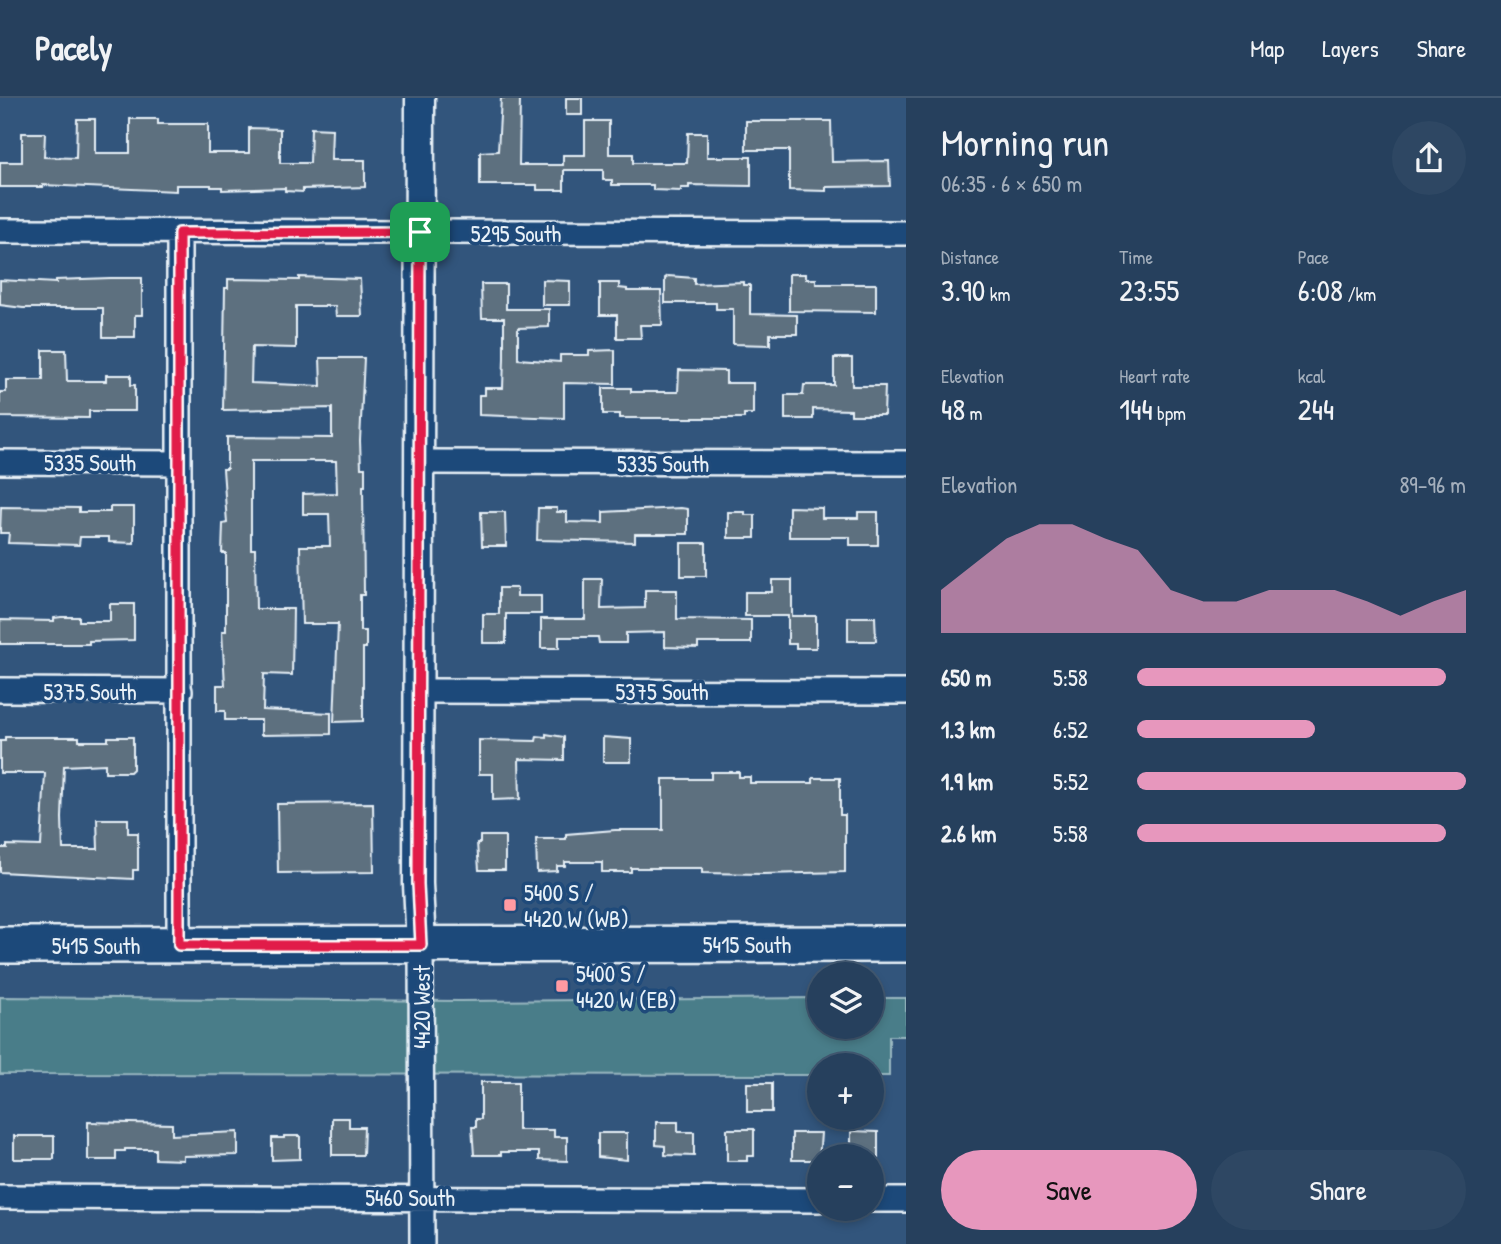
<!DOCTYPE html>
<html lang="en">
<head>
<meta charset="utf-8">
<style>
  :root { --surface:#26405d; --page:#2e4763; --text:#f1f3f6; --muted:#a4afbc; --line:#425972; --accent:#e797bd }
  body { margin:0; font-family:"Patrick Hand",sans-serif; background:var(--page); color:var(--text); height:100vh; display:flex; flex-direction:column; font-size:26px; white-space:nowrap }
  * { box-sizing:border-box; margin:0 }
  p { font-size:23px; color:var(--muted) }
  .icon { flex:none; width:38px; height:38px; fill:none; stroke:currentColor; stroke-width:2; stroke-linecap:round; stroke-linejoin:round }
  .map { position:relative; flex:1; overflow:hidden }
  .panel { display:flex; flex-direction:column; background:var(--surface); width:595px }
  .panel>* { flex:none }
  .fabs { position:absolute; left:807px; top:864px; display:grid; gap:14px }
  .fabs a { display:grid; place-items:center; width:77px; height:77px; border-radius:50%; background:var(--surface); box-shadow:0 4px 10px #0003,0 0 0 2px var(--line); font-size:35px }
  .pin { position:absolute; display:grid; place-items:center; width:60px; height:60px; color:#fff; margin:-30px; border-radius:14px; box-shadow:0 4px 10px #0006 }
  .round { display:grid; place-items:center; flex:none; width:74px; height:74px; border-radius:37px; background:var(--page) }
  .overview { display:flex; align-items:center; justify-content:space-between; height:119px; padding:0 35px }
  h1 { font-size:38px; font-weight:600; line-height:52px }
  .figures { display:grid; grid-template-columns:repeat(3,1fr); gap:10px; height:119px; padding:7px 35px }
  .figures div { display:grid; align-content:center }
  .figures b { font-size:30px; font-weight:600 }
  .figures small { font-size:19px; font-weight:400 }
  .figures p { font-size:19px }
  .chart { height:196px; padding:14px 35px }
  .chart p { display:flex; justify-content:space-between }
  .chart svg { width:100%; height:126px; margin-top:7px; fill:var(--accent); opacity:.7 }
  .button { display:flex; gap:14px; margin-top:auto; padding:14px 35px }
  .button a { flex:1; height:80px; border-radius:42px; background:var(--accent); color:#111; font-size:28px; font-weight:600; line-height:80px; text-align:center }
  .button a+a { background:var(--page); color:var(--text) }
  ul { padding:0 35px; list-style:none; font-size:23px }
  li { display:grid; grid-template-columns:112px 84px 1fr; align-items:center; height:52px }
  li i { height:18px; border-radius:9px; background:var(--accent) }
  header { display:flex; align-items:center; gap:42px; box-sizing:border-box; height:98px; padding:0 35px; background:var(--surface); border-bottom:2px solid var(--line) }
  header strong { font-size:33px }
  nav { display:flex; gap:38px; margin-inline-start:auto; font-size:24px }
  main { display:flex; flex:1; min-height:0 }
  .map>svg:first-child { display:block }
</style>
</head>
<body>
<header>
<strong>Pacely</strong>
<nav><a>Map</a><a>Layers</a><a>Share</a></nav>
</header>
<main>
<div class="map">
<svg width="906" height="1146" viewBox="0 0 906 1146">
  <rect width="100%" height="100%" fill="#32557c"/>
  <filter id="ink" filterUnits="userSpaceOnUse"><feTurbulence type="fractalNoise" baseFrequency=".0143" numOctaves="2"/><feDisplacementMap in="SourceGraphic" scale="14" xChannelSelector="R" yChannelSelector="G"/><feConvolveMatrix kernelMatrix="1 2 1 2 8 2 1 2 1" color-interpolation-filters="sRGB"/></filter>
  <g filter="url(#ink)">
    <path fill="#4a7d89" stroke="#99b7c0" stroke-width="2" d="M0,899L460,903L819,900V929H872V900H906V938H889V978H872V968H819V977L0,976Z"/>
    <path fill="#5d707f" stroke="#e8f1f8" stroke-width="2" d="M501,0H520L519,67H563V57H585V23H609V56H633V65H687L688,35H707V59H751V88L689,87V90H681V93L653,92V87H612V82H603V72H564V92H537V87H480V54L498,53Z
      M566,0H582V17H566Z
      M77,21H95V55H130V21H158V26H208V55H249V30L280,31V65H310L311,30L332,31L331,62H365V89L303,91V94L285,93V90L222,92V89H211V87H176V93L43,87V89H0V64H22V35H45L44,59L76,60Z
      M746,23H831L832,64L889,63L890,88L826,89V93L789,92V52H746Z
      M789,176H806V181H816V186H876V214L789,213Z
      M668,178L694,180V186L743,184V187H750V216L797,217V236H770V247L733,246V211H716V205H665V180Z
      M299,179L360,181L362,218H336L335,208H296V250L252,249L251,285L321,288L320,260H364L360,343L361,370H365V388H363L364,497H360V533H366V550H363V623L334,624L338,526H302L300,448H330L329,416H303V396L337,395L336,363H251V451H255L256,511H293L292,577L264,576L263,612L331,615V636L261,637V622H225V613H217V587H225L222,533H226V455H222L223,426L227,425L223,371H227V339L332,340V310L223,312L225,190H228V181L299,182Z
      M110,180H142V217H135V239H103V210H23L0,207V182L56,185V182Z
      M542,182L570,183V207H542Z
      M600,185H619V190L627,191V193H661L662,227H640L641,240H617V217H600Z
      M481,186H506V211H549V229L518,230V261L560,264V257H589V253L615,252V286L564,285V320L479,317V297H485V290H503L504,260V220H482Z
      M43,252H66L67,283H106V277H131V287H135V313H89V320L0,319V294H6V282H43Z
      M834,260H852V288H885L884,317H851V312L813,311V321H785V297H803L804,287H834Z
      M679,272L726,273V285H753V316H744V320H620V316H603V290H631V294H678Z
      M110,409H134V445L109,444V439H80L79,447L8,445L9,435H0L1,409L79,410V414H110Z
      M789,409L822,410V420H858V414H878V447H850V439H789Z
      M538,410H557V414H567V424L603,425V414L681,410L688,411V436H635V444L537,442Z
      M481,414H505L506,448H482Z
      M728,414H745V417H755V440H728Z
      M681,445H706V478H681Z
      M585,481H602L601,511L645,510V492H677V521L751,522V545H698V550L665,549V534L626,535V545H599L598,539H559V550H541V521H585Z
      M772,482H792V518H816V550H796V546H788V518H745V494H772Z
      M499,490H517V498H541V516H506V545H483V516H499Z
      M110,506H134V542L89,543V546H0V522L54,523V520L61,519H79V523H110Z
      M848,519H875L876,543H848Z
      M546,636L564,639V662L519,661L520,701L493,702V676H479V642L536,643L537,638L546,639Z
      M5,639H79V643H108V639H133V671L130,674H105V666L64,668L62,720L63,751H98L97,721H128V735H138V772H133V781L0,774V750H7V747L41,748L45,675H0V643H5Z
      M603,639L631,641V664H603Z
      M711,674H739V679H750V685H813V680H840V717H845V774L763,776L702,775V770H631V774H602V764H565V768H557V773L537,774L536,741H566V736L615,732H663V681H711Z
      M373,705L374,774L278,775L277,706Z
      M480,738H505V772H479L477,745H480Z
      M481,984H518V1032H554V1039H567V1063L539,1062V1054H501V1057H474L472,1029H476V1021H481Z
      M747,985H772V1014H747Z
      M332,1020H349V1029H364L363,1057H332Z
      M88,1024L172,1026V1037L238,1034V1057L183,1058V1062L155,1061V1051H125V1053H116V1062H88Z
      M656,1024H678V1034H694V1058L665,1057V1048L656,1047Z
      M727,1031H754V1058H747V1063H727Z
      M851,1033L878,1034V1060L851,1057Z
      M598,1035H627V1062L598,1059Z
      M792,1035H821L819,1062H792Z
      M14,1038H54V1061H14Z
      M284,1038H300V1061L272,1062V1040H284Z"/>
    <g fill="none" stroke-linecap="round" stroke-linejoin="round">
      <g stroke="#e8f1f8" stroke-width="28">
        <path id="minor" d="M0,133L906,135
          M179,135V847
          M0,364L179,365
          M419,364L906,365
          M0,592L180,593
          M419,593L906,594
          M421,847L422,1146
          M0,1099L819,1102
          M872,1102H906"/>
      </g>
      <g stroke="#e8f1f8" stroke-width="33">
        <path id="tertiary" d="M420,0L418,786L421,847"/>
      </g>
      <g stroke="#e8f1f8" stroke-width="40">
        <path id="primary" d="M0,847L906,846"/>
      </g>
      <use href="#minor" stroke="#1f4a7a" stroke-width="23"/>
      <use href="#tertiary" stroke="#1f4a7a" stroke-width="28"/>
      <use href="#primary" stroke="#1f4a7a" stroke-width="35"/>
    </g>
  </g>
  <g fill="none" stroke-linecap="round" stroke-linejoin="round" filter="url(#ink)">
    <g stroke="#fff" stroke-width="14">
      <path id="route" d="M420,134L418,786L421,847H179V135Z"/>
    </g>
    <use href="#route" stroke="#e11d48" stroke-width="9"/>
  </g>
  <g fill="#ff9aa2" stroke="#1f4a7a" stroke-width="2.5">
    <rect x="503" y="800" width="14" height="14" rx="3.5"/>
    <rect x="555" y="881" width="14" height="14" rx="3.5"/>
  </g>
  <g text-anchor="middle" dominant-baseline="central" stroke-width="7" stroke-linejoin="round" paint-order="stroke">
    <g font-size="23" fill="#e8f1f8" stroke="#1f4a7a">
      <text x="516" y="135">5295 South</text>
      <text x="90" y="364">5335 South</text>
      <text x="663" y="365">5335 South</text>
      <text x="90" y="593">5375 South</text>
      <text x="662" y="593">5375 South</text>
      <text x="747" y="846">5415 South</text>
      <text x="96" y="847">5415 South</text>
      <text transform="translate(421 909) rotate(-90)">4420 West</text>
      <text x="410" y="1099">5460 South</text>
    </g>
    <g font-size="23" fill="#e8f1f8" stroke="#1f4a7a" text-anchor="start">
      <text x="524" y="794">5400 S /<tspan x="524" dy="26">4420 W (WB)</tspan></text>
      <text x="576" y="875">5400 S /<tspan x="576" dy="26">4420 W (EB)</tspan></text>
    </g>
  </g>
</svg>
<div class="fabs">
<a><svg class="icon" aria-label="layers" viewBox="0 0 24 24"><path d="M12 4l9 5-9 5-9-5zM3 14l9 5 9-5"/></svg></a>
<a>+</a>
<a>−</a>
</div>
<div class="pin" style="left:420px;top:134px;background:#1e9e55"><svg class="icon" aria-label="arrive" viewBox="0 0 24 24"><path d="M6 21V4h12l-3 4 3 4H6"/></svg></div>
</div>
<section class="panel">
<div class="overview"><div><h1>Morning run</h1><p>06:35 · 6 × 650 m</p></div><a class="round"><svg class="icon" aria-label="share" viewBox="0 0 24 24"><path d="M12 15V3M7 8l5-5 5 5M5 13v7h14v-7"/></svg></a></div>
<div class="figures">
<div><p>Distance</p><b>3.90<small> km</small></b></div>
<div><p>Time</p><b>23:55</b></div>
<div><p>Pace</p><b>6:08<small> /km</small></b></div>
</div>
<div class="figures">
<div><p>Elevation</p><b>48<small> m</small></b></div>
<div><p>Heart rate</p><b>144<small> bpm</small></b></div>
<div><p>kcal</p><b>244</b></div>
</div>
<div class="chart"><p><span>Elevation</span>89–96 m</p>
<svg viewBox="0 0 160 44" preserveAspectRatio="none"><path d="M0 44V29L10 20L20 11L30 6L40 6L50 11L60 15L70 29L80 33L90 33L100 29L110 29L120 29L130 33L140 38L150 33L160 29V44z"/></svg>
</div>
<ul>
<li><b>650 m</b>5:58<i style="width:94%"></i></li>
<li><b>1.3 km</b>6:52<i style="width:54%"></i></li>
<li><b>1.9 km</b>5:52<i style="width:100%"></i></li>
<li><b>2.6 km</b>5:58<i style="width:94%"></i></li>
</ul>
<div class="button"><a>Save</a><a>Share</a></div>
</section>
</main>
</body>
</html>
